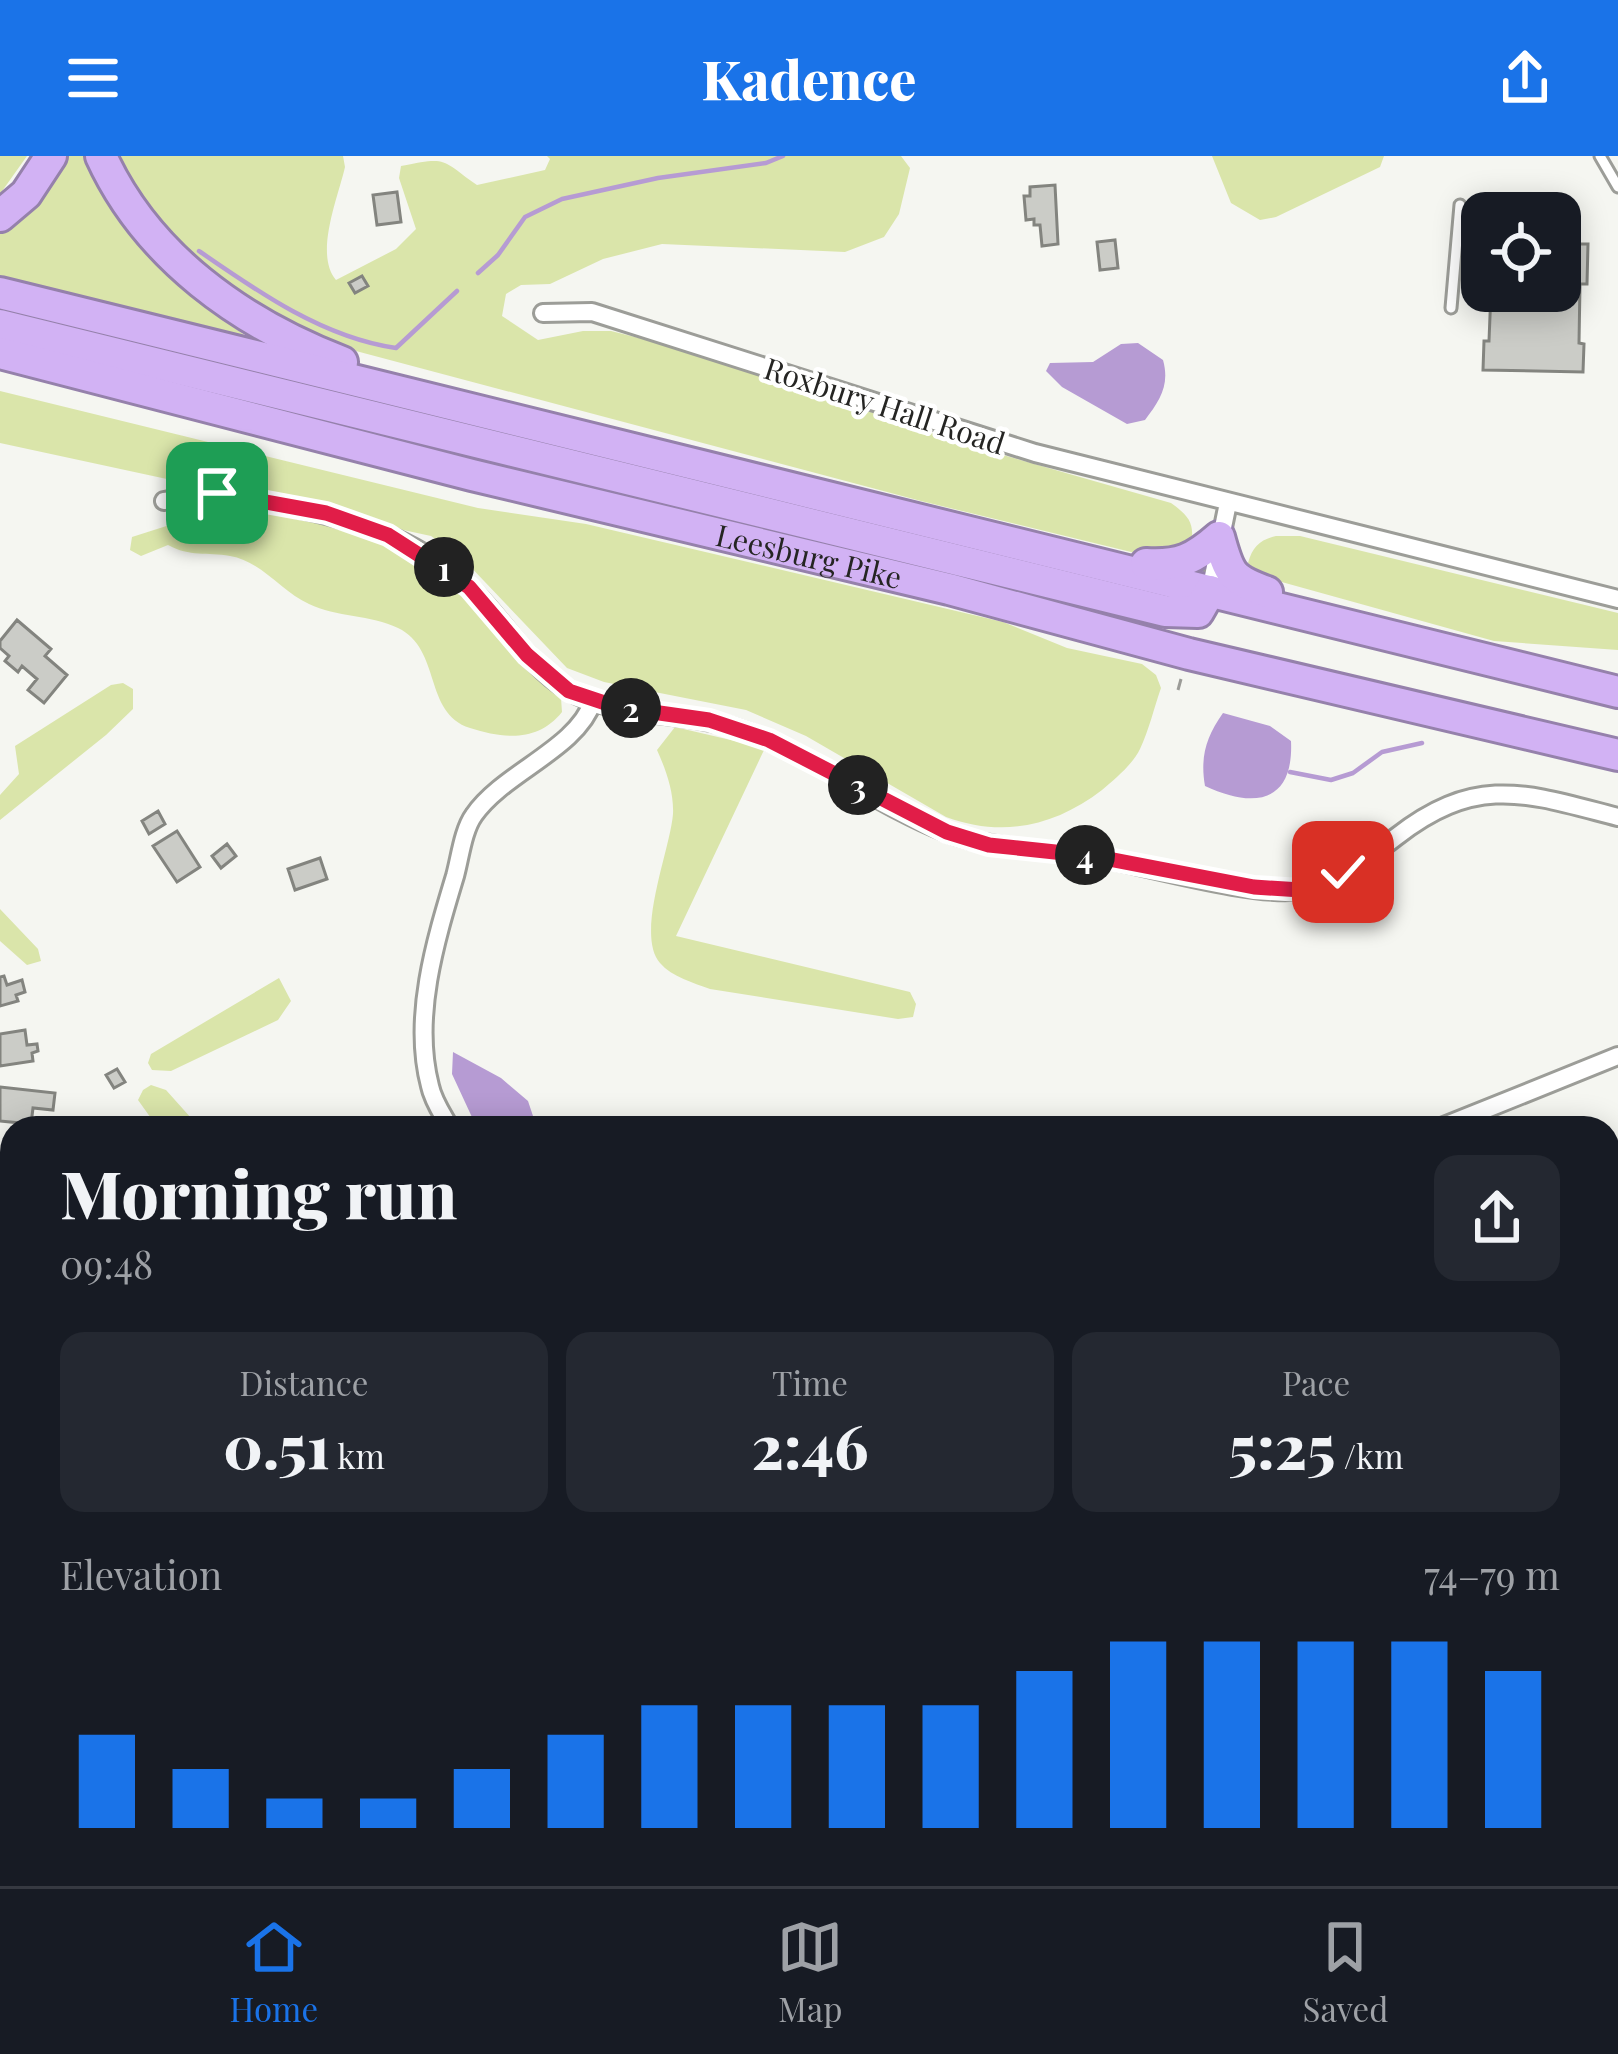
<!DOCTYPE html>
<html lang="en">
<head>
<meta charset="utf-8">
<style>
  :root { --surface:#171b24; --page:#242831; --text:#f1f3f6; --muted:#9ea1a6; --line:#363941; --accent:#1a73e8 }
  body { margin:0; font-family:"Playfair Display",serif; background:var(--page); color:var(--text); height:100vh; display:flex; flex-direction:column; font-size:45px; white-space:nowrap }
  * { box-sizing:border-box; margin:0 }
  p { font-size:39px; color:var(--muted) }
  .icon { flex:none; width:66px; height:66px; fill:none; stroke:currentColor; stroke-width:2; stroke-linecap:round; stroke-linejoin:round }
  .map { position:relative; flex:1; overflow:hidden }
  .side { position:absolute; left:0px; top:960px; width:1620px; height:771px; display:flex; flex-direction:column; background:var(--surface); border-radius:36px 36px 0 0; box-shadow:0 6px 30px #0003 }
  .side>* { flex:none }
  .buttons { position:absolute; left:1461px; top:36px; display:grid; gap:24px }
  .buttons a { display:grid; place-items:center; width:120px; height:120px; border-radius:24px; background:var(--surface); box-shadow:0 6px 30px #0003; font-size:60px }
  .pin { position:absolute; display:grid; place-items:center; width:102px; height:102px; color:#fff; margin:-51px; border-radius:24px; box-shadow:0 6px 18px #0006 }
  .km { position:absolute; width:60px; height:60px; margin:-30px; border-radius:50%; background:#222; color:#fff; font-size:33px; line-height:60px; text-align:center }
  .round { display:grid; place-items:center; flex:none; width:126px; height:126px; border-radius:24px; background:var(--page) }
  .summary { display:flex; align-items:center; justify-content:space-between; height:204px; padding:0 60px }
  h1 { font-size:66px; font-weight:800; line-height:90px }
  .figures { display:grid; grid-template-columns:repeat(3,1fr); gap:18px; height:204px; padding:12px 60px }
  .figures div { display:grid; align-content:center; border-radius:24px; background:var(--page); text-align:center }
  .figures b { font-size:60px; font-weight:800 }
  .figures small { font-size:33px; font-weight:400 }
  .figures p { font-size:33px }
  .chart { height:336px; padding:24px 60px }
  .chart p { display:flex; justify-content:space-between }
  .chart svg { width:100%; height:216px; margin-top:12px; stroke:var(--accent); stroke-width:6 }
  header { display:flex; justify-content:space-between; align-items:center; height:156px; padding:0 60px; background:var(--accent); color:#fff; font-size:54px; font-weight:800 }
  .tab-bar { display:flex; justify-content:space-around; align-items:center; height:168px; border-top:3px solid var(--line); background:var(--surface); font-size:33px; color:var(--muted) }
  .tab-bar a { display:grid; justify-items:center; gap:6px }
  .tab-bar .active { color:var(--accent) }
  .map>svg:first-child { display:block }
</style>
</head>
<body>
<header><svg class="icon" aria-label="menu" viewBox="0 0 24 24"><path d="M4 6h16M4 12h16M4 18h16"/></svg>Kadence<svg class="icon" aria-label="share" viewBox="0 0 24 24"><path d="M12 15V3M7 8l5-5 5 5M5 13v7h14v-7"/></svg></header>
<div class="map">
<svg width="1618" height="1730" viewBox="0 0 1618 1730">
  <rect width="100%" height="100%" fill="#f5f6f1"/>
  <path fill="#dae5aa" d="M0,0H27L0,38Z
    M58,0H90L137,85L206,152L253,185L0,120V73Z
    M121,0H343L345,11C338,42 314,98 336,124L396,93L416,73L399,22L401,10C449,0 441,4 477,29L545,14L550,3L547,0H901L910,12L899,58L884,81L845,96L662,88L603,103L550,128L521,129L506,138L502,160L538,184L583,175H611L699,197L961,287L1171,347C1189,360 1195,367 1191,390L1164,404L921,345L356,195C265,155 151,103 121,0Z
    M1212,0H1384L1380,11L1276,61L1260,64L1231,47Z
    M0,235L478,352L586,368L1003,466L1067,492L1142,508L1156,519L1161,532C1154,552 1149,574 1140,593C1133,608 1115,623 1102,634C1055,670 1003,682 946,661L806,580L746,554L604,526L567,512L464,404L431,380L0,287Z
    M226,351L280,354L375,383L450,425L561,542L562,556C538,586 505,583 470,572C423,557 442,493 398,472C371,459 336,461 309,448C282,436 261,405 230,400C207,396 190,401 168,389L141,400L130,394L132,381Z
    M1276,380H1300L1618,457V494L1494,485L1264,421L1248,407C1253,390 1260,384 1276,380Z
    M123,527L133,533V553L106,579L0,664V639L19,618L15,590L111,529Z
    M675,571L765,592L676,780L910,836L916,848L913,861L898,863L710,833C694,827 672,821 660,807C635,778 670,695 673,658C674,636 666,614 657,594Z
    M0,753L38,793L41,805L27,809L0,785Z
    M279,822L291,845L278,864L171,915L152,914L148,907L151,898Z
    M151,929L166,934L200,972H158L138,944L143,934Z
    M1608,1490L1618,1492V1730H1242L1239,1719H1608Z
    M509,1719H1114L1110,1730H512Z"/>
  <path fill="#b69bd3" d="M1138,187L1163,204C1170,229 1160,244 1145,264L1127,268L1062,231L1046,215L1050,207L1093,206L1121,188Z
    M1223,557L1270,570L1291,585C1294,647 1254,653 1205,630C1200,601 1206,581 1223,557Z
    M453,896L501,922L528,945L537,972H477L452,918Z"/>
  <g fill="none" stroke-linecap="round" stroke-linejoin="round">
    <path stroke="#b69bd3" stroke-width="4.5" d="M199,95C258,136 324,182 396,192L457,135
      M478,117L498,99L525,61L562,43L658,22L766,7L783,0
      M1290,616L1331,624L1353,617L1382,596L1422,587"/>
  </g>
  <path fill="#cbccc7" stroke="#83847f" stroke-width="3" d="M1055,29L1058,88L1042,90L1040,69H1034V63L1026,64L1024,40H1030V31Z
    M397,36L401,66L377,69L373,39Z
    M1115,84L1118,112L1100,114L1097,86Z
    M1560,88H1588L1587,128H1580L1579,187L1584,188L1583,216L1483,214L1484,185H1489L1491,135H1560Z
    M362,120L368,130L355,137L349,127Z
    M17,464L51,493L45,500L67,519L44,547L28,534L37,523L22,510L18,516L5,505L9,500L0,492V485Z
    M158,655L165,668L149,678L142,665Z
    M177,675L200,711L177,726L153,690Z
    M227,688L236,700L221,712L212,700Z
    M320,702L327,723L295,734L288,713Z
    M4,820L7,829L22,824L25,836L16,839L18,845L0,850V821Z
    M25,874L27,889L37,888L38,895L32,897L33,905L0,910V878Z
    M117,913L125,926L114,932L106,919Z
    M0,931L55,937L53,954L33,952L31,968L0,965Z
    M1618,987V1010L1608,1012V989Z
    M12,1175V1204L0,1182Z
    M1614,1193L1618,1213L1608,1216V1195Z
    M1,1355L12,1382L0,1389V1356Z
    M12,1569V1695L0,1696V1570Z
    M53,1719V1725H62V1730H0V1723Z
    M378,1719H414L415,1722L409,1724L411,1730H381Z"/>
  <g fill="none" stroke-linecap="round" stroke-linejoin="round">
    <g stroke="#9c9d98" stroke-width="15">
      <path id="lane" d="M1600,0L1618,31
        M1451,152L1460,49
        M1608,1233L1618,1229
        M1608,1295H1618"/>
    </g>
    <g stroke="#9c9d98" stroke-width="22">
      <path id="street" d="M543,157L592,156L1035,297L1618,443
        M164,345C181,342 200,336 217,337C235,337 254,343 271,347C341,360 414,379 468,430C503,463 527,509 568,534C613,562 684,555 735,572C811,596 872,647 946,676C994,695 1046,692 1097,701C1147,710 1256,742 1302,734C1336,727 1370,701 1396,681C1478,617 1528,638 1618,661
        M1210,435L1228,347
        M450,972C443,959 433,945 430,930C412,862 435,786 455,720C460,702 463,674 474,659C504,616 577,593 593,545
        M1439,972L1618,900
        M1608,1055L1618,1052
        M0,1312L12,1305
        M337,1719L340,1730
        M1224,1719L1225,1722"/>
    </g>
    <g stroke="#9581ab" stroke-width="36">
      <g id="highway">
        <path d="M101,0C147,101 241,167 342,206"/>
        <path d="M0,60L26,38L51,0"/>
        <path d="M0,137L1618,536"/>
        <path d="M0,169L1165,455L1198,456L1210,435"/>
        <path id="s1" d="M0,197L472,319L949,433L1189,498L1618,599"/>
        <path d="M1146,408C1179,410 1194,403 1219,381C1229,418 1231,423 1267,436"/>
      </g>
    </g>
    <path stroke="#9b9b97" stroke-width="3" stroke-dasharray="12 6" stroke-linecap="butt" d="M1178,534L1181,523"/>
    <use href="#lane" stroke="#fff" stroke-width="9"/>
    <use href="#street" stroke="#fff" stroke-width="16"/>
    <use href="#highway" stroke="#d2b2f4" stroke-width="30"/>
  </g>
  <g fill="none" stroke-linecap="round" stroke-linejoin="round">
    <g stroke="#fff" stroke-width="24">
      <path id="route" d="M217,337L326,357L388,379L469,431L527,499L569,535L617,551L709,564L769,584L947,676L989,689L1093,700L1254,731L1301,734L1343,716"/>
    </g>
    <use href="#route" stroke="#e11d48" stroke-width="15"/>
  </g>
  <g text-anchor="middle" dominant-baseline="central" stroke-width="9" stroke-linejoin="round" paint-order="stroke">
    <g font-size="30" fill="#252523" stroke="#fff">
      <text transform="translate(885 249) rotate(18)">Roxbury Hall Road</text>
      <text stroke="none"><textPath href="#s1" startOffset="834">Leesburg Pike</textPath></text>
    </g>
  </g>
</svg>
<div class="buttons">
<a><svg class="icon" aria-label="locate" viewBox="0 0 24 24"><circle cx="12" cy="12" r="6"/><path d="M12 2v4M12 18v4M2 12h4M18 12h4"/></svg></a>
</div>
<div class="pin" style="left:217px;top:337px;background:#1e9e55"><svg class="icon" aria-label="arrive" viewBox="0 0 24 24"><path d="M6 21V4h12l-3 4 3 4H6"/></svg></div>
<div class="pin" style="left:1343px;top:716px;background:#d93025"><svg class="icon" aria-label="check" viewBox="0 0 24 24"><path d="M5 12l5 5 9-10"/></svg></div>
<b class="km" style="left:444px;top:411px">1</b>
<b class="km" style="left:631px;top:552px">2</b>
<b class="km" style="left:858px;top:629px">3</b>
<b class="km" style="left:1085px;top:699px">4</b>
<section class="side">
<div class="summary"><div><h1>Morning run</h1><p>09:48</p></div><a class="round"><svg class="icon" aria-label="share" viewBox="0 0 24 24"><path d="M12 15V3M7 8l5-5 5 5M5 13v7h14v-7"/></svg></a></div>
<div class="figures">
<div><p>Distance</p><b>0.51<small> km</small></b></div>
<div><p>Time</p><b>2:46</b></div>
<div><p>Pace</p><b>5:25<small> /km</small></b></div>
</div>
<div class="chart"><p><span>Elevation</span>74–79 m</p>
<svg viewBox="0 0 160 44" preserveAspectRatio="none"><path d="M5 44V25M15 44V32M25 44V38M35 44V38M45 44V32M55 44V25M65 44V19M75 44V19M85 44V19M95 44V19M105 44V12M115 44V6M125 44V6M135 44V6M145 44V6M155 44V12"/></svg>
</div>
</section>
</div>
<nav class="tab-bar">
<a class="active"><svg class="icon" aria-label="home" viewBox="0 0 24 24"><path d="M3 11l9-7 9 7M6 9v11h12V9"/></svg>Home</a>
<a><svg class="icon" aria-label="map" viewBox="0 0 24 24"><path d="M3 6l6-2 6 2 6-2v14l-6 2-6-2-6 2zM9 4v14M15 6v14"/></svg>Map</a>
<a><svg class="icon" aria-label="saved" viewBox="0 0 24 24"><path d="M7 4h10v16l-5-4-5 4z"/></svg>Saved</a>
</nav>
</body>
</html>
